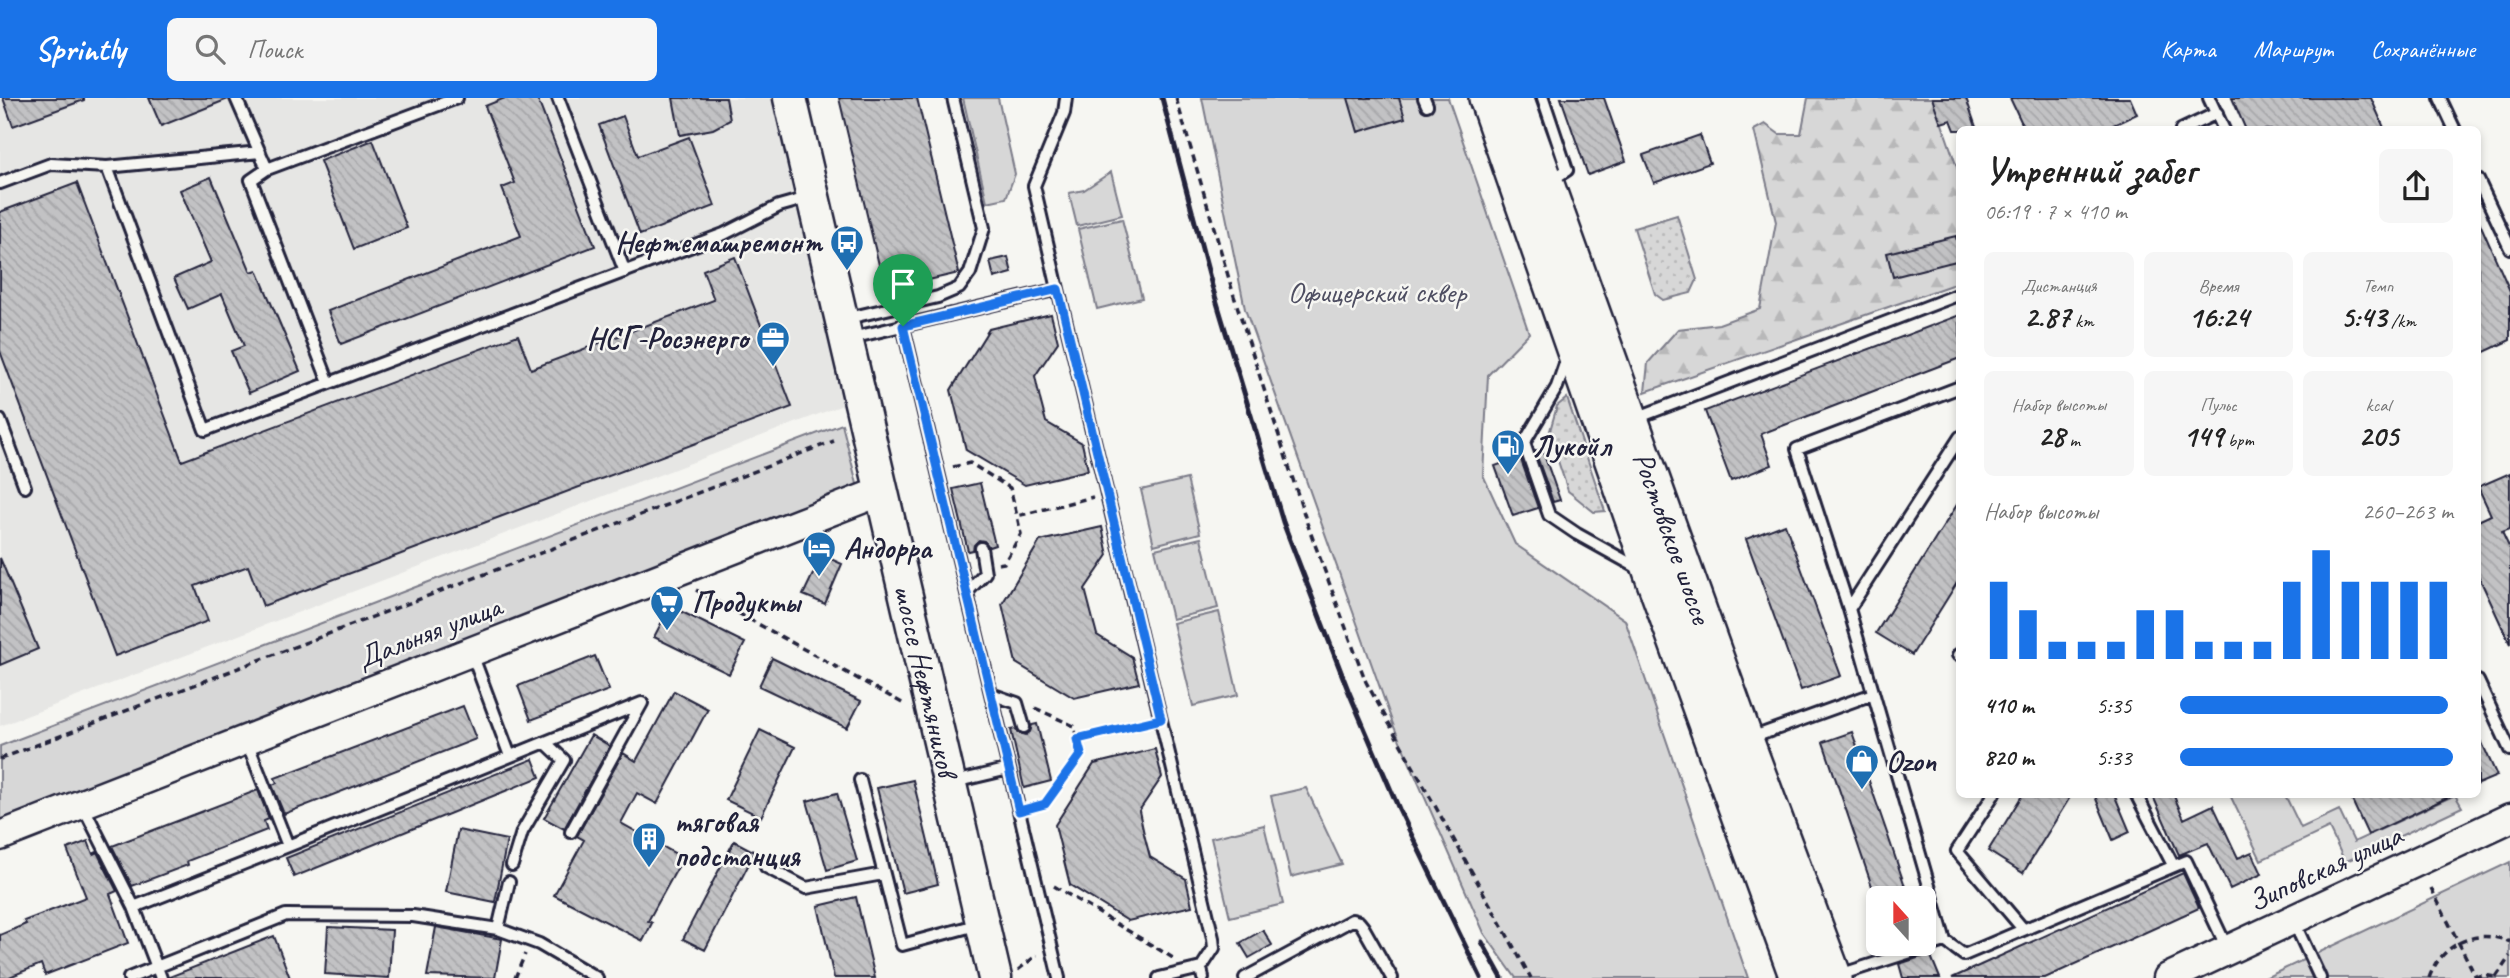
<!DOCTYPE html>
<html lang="ru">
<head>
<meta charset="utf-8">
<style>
  :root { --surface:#fff; --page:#f6f6f6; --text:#222; --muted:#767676; --accent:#1a73e8 }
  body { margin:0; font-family:Caveat,sans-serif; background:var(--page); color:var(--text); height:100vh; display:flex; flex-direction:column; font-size:26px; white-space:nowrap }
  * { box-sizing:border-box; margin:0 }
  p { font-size:23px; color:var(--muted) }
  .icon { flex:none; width:38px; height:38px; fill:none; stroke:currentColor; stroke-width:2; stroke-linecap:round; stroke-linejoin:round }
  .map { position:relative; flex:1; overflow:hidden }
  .details { position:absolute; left:1956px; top:28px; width:525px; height:672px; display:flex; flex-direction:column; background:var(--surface); border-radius:10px; box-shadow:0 4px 10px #0003 }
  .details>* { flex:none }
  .needle { width:46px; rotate:339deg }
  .controls { position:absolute; left:1866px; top:788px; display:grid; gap:14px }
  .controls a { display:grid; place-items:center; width:70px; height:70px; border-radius:10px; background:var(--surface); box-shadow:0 4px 10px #0003; font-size:35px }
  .pin { position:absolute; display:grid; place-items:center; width:60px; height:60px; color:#fff; margin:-72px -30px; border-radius:50% 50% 50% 0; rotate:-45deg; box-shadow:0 0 7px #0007 }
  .pin .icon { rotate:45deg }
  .round { display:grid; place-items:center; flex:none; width:74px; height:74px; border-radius:10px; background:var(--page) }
  .summary { display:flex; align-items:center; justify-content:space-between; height:119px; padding:0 28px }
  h1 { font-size:38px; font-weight:700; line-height:52px }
  .metrics { display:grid; grid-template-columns:repeat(3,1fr); gap:10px; height:119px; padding:7px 28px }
  .metrics div { display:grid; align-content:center; border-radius:10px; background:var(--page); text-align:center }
  .metrics b { font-size:30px; font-weight:700 }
  .metrics small { font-size:19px; font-weight:400 }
  .metrics p { font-size:19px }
  .chart { height:196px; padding:14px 28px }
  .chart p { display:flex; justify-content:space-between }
  .chart svg { width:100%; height:126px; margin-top:7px; stroke:var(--accent); stroke-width:6 }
  ul { padding:0 28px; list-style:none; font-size:23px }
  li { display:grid; grid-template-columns:112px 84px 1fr; align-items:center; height:52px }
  li i { height:18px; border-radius:9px; background:var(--accent) }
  header { display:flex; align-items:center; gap:42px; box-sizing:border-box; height:98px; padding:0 35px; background:var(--accent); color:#fff }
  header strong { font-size:33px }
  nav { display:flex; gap:38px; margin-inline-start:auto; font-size:24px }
  .search { width:490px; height:63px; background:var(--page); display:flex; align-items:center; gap:18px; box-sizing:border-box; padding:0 24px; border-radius:10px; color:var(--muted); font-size:26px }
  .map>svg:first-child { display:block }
</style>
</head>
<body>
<header>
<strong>Sprintly</strong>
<div class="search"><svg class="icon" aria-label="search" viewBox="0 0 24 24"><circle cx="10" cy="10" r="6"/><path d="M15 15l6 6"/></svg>Поиск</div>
<nav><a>Карта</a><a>Маршрут</a><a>Сохранённые</a></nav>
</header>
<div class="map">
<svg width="2510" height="880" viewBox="0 0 2510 880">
  <defs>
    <pattern id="grass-dots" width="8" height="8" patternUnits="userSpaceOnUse" patternTransform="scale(1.75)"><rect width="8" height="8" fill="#d7d7d7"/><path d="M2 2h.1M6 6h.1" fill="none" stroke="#b8b8b9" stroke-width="1.8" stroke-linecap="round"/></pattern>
    <pattern id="forest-firs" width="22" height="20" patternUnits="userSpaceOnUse" patternTransform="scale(1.75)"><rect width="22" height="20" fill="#d7d7d7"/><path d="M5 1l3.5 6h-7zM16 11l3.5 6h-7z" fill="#b8b8b9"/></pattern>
    <pattern id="building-back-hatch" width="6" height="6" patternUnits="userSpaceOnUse" patternTransform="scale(1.75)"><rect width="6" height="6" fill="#c2c2c4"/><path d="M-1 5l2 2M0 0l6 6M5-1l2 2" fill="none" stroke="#a6a6a9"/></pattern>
  </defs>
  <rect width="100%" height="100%" fill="#f6f6f2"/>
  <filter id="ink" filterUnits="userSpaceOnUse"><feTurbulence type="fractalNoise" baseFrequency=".0143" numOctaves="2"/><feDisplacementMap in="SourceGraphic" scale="14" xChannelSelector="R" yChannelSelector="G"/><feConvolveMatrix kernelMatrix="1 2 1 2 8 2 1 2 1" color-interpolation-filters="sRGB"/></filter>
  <g filter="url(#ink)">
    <path fill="#e6e6e4" d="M0,0H775L848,305L0,628Z"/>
    <path fill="url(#grass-dots)" stroke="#7c7c89" stroke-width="2" d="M1677,117L1697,182L1691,195L1663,202L1655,196L1634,130Z
      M1567,300L1605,413L1594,414L1568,393L1549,336L1557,308Z"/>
    <path fill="url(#forest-firs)" stroke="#7c7c89" stroke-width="2" d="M1808,0H1933L1960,78V184L1645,294L1648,265L1678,231L1719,226L1760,211L1776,124L1754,32L1765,26L1779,36H1801Z"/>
    <path fill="#d7d7d7" stroke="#7c7c89" stroke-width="2" d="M963,0H998L1015,76L1006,100L987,104Z
      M1202,0H1448L1529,235L1488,277L1483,377L1515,446L1625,522L1748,880H1516L1484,835L1394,629L1245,211Z
      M1111,74L1122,117L1077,128L1069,95L1084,92Z
      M1122,121L1142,200L1097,211L1078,131Z
      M842,326L858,390L0,725V648Z
      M1187,381L1200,435L1154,447L1141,392Z
      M1201,440L1218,510L1172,521L1155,451Z
      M1219,514L1238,597L1193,608L1173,525Z
      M1306,690L1342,766L1291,779L1271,698Z
      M2230,697H2285L2301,730L2339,712L2354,744L2455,697L2462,709L2345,764L2329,730L2261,762Z
      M1264,727L1283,806L1230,819L1211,740Z
      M2510,764V880H2265Z"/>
    <path fill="url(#building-back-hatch)" stroke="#22223b" stroke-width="2" d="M3,0H84V2L13,28Z
      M149,0H228V1L161,28Z
      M505,0H537L595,148L341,246L328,213L521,138L502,90L515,85L485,8Z
      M673,0H726L730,22L713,31L680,37Z
      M839,0H917L959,175L885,192Z
      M1348,0H1399L1405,20L1358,34Z
      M1561,0H1604L1626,63L1588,77Z
      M1932,0H1966L1977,32H1955L1951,22L1941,25Z
      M2010,0H2130L2137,16L2103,32H2025Z
      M2232,0H2371L2385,32H2246Z
      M623,18L638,58L689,39L715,108L640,137L599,27Z
      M1700,37L1710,65L1654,85L1643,57Z
      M373,42L407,130L354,151L320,63Z
      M211,79L251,174L257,172L300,273L249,295L231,253L244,248L222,196L188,211L174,180L211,164L180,92Z
      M77,85L182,363L518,237L531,271L714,202L703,172L735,159L792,309L263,508L248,468L195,488L208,523L115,558L0,253V114Z
      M2478,121L2510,193V242L2478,257Z
      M1956,138L1960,162L1893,179L1887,155Z
      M1008,159L1012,175L994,180L990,163Z
      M1051,216L1058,244L1035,278L1040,301L1046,324L1082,345L1088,372L1025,387L966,352L951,292L989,231Z
      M1960,217V260L1761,336L1772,367L1731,383L1705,313Z
      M1542,351L1560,402L1553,404L1535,353Z
      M1520,359L1538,410L1513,418L1495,368Z
      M2510,375V431L2502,434L2510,451V546L2478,477V423L2491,417L2478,389Z
      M980,385L995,447L989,449L984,443L979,442L974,447L973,452L968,453L953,391Z
      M1960,402V480L1912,557L1876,535Z
      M1785,426L1841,578L1801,592L1746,441Z
      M1102,429L1108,457L1085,491L1097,537L1132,559L1139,585L1074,600L1016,565L1002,506L1040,443Z
      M822,457L842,466L825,506L803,497Z
      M0,460L38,551L0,567Z
      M670,508L745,545L729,576L654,539Z
      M595,558L609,592L531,622L518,588Z
      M772,560L861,603L847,630L759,588Z
      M674,593L708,611L657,706L637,695L621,725L683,760L648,823L652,825L643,843L554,797L584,742L577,738L623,655L636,663Z
      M463,608L476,641L284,716L272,687L277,685L275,680Z
      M1037,626L1051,683L1024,690L1011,632L1016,631L1019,635L1026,637L1030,634L1032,627Z
      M760,632L795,649L761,719L726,702Z
      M1852,634L1888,738L1909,800H1876L1823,644Z
      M2478,636L2497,678L2478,686Z
      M591,637L610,648L564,731L544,720Z
      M1155,651L1162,679L1139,713L1144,736L1150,759L1186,781L1192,808L1128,823L1070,787L1055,727L1094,666Z
      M533,661L540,679L294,779L286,760Z
      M913,682L938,786L903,795L877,690Z
      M258,692L269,721L264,723L267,732L187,763L188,767L132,788L112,748Z
      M837,695L857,763L827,772L807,703Z
      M2023,696H2072L2023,775L1988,753Z
      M2094,696H2114L2130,734L2113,742Z
      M2152,696H2173L2184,721L2213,707L2238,760L2252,754L2262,776L2230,791L2208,745L2179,757Z
      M2349,696H2455L2368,737Z
      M458,732L507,742L495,804L446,794Z
      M88,743L93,756L97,754L117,793L110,796L128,845L45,877L41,866L7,880H0V837L26,826L24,823L86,799L67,751Z
      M734,743L755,754L705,852L683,841Z
      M2183,775L2199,810L2045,880H1952Z
      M856,799L875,880H834L818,808Z
      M328,829L392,832L389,880L325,876Z
      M436,829L502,841L495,880L427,878Z
      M1263,832L1272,847L1249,860L1240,845Z
      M274,838L290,880H170L169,879Z
      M1930,856L1940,880H1903L1899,866Z"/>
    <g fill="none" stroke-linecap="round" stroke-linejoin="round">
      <g stroke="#22223b" stroke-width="16">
        <path id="service" d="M236,0L267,71
          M558,0L625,174
          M1424,0L1427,7
          M1543,0L1567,72L1550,83
          M2209,0L2224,32
          M2440,0L2455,32
          M2181,32L2217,15
          M107,69L260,54
          M2478,82L2510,150
          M0,85L51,66L107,69L205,332L724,136L779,108L811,99
          M1058,191L1034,88L1064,15L1066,0
          M844,221L938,199L959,190L970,175L984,130L953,0
          M903,228L1059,880
          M847,241L1058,191L1213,840L1214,850L1201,870
          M1567,260L1557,289L1524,345L1549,417L1577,436L1640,471
          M329,285L251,82L267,71L457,0
          M1636,320L1960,196
          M0,322L25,389
          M967,494L985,475L981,450
          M1849,511L1960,339
          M472,556L510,658
          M1958,557L1960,556
          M2478,583L2510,652
          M991,596L1017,605L1024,629
          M1748,641L1873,596
          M247,644L288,748L642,605L571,734
          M860,682L902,847L980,826
          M954,684L1009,671
          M1994,696L1957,753L2023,831
          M2136,696L2173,767
          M83,708L134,809L161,880
          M512,767L522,734L564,662L545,644
          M766,769L806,790L883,776
          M134,809L288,748
          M2293,822L2320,880
          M498,831L509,784
          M1945,843L1849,511L1797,351L1960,289
          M1836,878L1945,843L1964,857L2186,763L2228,852
          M129,880L286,817L413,818L498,831L539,846L597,880
          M1159,880L1201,870L1203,880
          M1245,880L1352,822L1359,824L1363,829L1392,880"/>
      </g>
      <g stroke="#22223b" stroke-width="33">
        <path id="tertiary" d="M0,738L882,393
          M2168,880L2510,720"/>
      </g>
      <g stroke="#22223b" stroke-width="37">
        <g id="secondary">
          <path id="s1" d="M790,0L995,880"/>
        </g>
      </g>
      <g stroke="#22223b" stroke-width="40">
        <g id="primary">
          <path d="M1487,0L1654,481L1798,880"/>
          <path id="s2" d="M1515,0L1745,642L1834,880"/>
        </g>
      </g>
      <path stroke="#22223b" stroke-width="3.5" stroke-dasharray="7 5" stroke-linecap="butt" d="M1176,0L1234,198L1307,425L1366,584L1531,880
        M953,369L970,365L1010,390L1017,418L1093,399
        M998,466L1004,465L1021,436L1017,418
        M696,492L904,606
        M1035,610L1074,628L1077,641
        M0,661L834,343
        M1032,709L1045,706L1081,656L1077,641L1145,625
        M1054,788L1173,860
        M2431,790L2476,879
        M1018,872L1037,857
        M2475,879L2484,877L2495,879
        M2496,879L2510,858
        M515,880L525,856
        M2429,880C2441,846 2477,829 2510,844"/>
      <use href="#service" stroke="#f6f6f2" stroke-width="10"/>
      <use href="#tertiary" stroke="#f6f6f2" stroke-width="28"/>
      <use href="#secondary" stroke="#f6f6f2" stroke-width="32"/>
      <use href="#primary" stroke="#f6f6f2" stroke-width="35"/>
      <path stroke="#22223b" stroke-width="5" d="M1162,0L1212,188L1283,424L1348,592L1399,711L1481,880
        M1482,844L1502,880"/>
    </g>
  </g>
  <g fill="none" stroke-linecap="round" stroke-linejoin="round" filter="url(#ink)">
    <g stroke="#fff" stroke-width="14">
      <path id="route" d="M1058,191L1161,621L1077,641L1081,656L1045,706L1019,713L903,228Z"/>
    </g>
    <use href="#route" stroke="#1a73e8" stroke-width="9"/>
  </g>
  <defs>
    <g id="bus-pin" transform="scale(1.75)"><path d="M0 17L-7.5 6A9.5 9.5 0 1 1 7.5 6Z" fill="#1f6fb2" stroke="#f6f6f2"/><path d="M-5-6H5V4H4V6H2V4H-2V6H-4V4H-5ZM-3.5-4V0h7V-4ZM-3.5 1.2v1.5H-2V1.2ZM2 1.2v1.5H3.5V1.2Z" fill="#fff"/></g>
    <g id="office-pin" transform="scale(1.75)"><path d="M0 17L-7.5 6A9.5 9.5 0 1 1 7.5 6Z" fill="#1f6fb2" stroke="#f6f6f2"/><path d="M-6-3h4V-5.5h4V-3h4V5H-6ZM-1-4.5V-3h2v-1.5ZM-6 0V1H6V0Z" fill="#fff"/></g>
    <g id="fuel-pin" transform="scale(1.75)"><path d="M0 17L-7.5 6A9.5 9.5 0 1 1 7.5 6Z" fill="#1f6fb2" stroke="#f6f6f2"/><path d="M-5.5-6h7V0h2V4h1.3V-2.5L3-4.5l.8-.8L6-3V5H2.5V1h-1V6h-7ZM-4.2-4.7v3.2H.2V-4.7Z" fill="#fff"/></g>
    <g id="hotel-pin" transform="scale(1.75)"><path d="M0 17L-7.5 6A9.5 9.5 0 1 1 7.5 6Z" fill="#1f6fb2" stroke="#f6f6f2"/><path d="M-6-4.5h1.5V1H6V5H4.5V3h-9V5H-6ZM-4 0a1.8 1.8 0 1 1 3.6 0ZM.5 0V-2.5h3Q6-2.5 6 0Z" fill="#fff"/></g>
    <g id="supermarket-pin" transform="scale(1.75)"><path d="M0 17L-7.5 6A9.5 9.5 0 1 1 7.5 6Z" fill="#1f6fb2" stroke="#f6f6f2"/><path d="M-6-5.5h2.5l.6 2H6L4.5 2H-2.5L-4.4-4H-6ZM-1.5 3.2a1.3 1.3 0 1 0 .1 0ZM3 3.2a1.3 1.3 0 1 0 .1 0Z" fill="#fff"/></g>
    <g id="shop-pin" transform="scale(1.75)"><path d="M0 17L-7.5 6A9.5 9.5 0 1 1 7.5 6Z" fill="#1f6fb2" stroke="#f6f6f2"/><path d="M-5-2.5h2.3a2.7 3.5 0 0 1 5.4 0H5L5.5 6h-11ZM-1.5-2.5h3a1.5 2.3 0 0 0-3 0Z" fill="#fff"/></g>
    <g id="building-pin" transform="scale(1.75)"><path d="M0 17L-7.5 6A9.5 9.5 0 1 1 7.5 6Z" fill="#1f6fb2" stroke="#f6f6f2"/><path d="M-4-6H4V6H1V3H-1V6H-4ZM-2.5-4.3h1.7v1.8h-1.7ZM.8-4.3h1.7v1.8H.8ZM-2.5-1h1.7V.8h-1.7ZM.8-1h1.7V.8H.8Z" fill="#fff"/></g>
  </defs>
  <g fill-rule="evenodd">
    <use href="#bus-pin" x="847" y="144"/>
    <use href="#office-pin" x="773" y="240"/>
    <use href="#fuel-pin" x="1508" y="348"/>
    <use href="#hotel-pin" x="819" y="450"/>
    <use href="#supermarket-pin" x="667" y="504"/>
    <use href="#shop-pin" x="1862" y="663"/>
    <use href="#building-pin" x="649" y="741"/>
  </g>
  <g text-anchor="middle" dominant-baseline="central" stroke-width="5" stroke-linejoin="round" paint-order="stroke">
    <g font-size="30" font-weight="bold" fill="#22223b" stroke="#f6f6f2" text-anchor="start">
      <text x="822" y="144" text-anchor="end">Нефтемашремонт</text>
      <text x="748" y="240" text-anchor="end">НСГ-Росэнерго</text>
      <text x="1532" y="348">Лукойл</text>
      <text x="844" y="450">Андорра</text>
      <text x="692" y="504">Продукты</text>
      <text x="1886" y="663">Ozon</text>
      <text x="674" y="724">тяговая<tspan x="674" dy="34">подстанция</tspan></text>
    </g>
    <g font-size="30" fill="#4f4f62" stroke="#f6f6f2">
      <text x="1377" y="194">Офицерский сквер</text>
    </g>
    <g font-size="30" fill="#22223b" stroke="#f6f6f2">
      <text stroke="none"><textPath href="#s2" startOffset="467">Ростовское шоссе</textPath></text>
      <text transform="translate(429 534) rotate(-21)">Дальняя улица</text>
      <text stroke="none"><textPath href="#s1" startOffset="598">шоссе Нефтяников</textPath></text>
      <text transform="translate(2325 770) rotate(-25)">Зиповская улица</text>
    </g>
  </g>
</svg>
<div class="controls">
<a><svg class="needle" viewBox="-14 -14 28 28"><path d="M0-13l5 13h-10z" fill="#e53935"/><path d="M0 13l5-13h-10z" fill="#767676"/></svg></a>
</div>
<div class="pin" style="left:903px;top:228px;background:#1e9e55"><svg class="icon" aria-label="arrive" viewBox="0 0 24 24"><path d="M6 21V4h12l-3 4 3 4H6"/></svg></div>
<section class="details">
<div class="summary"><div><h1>Утренний забег</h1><p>06:19 · 7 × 410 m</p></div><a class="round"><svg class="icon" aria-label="share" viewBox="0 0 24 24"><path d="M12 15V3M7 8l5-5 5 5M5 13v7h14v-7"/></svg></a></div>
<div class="metrics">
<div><p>Дистанция</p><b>2.87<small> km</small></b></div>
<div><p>Время</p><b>16:24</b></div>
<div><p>Темп</p><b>5:43<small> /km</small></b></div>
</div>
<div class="metrics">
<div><p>Набор высоты</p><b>28<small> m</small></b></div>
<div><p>Пульс</p><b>149<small> bpm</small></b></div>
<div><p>kcal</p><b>205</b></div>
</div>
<div class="chart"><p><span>Набор высоты</span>260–263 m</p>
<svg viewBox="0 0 160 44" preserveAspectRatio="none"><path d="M5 44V17M15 44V27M25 44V38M35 44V38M45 44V38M55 44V27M65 44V27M75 44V38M85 44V38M95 44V38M105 44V17M115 44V6M125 44V17M135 44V17M145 44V17M155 44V17"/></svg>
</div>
<ul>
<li><b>410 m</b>5:35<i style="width:98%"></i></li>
<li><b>820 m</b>5:33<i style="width:100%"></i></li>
</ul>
</section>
</div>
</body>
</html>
